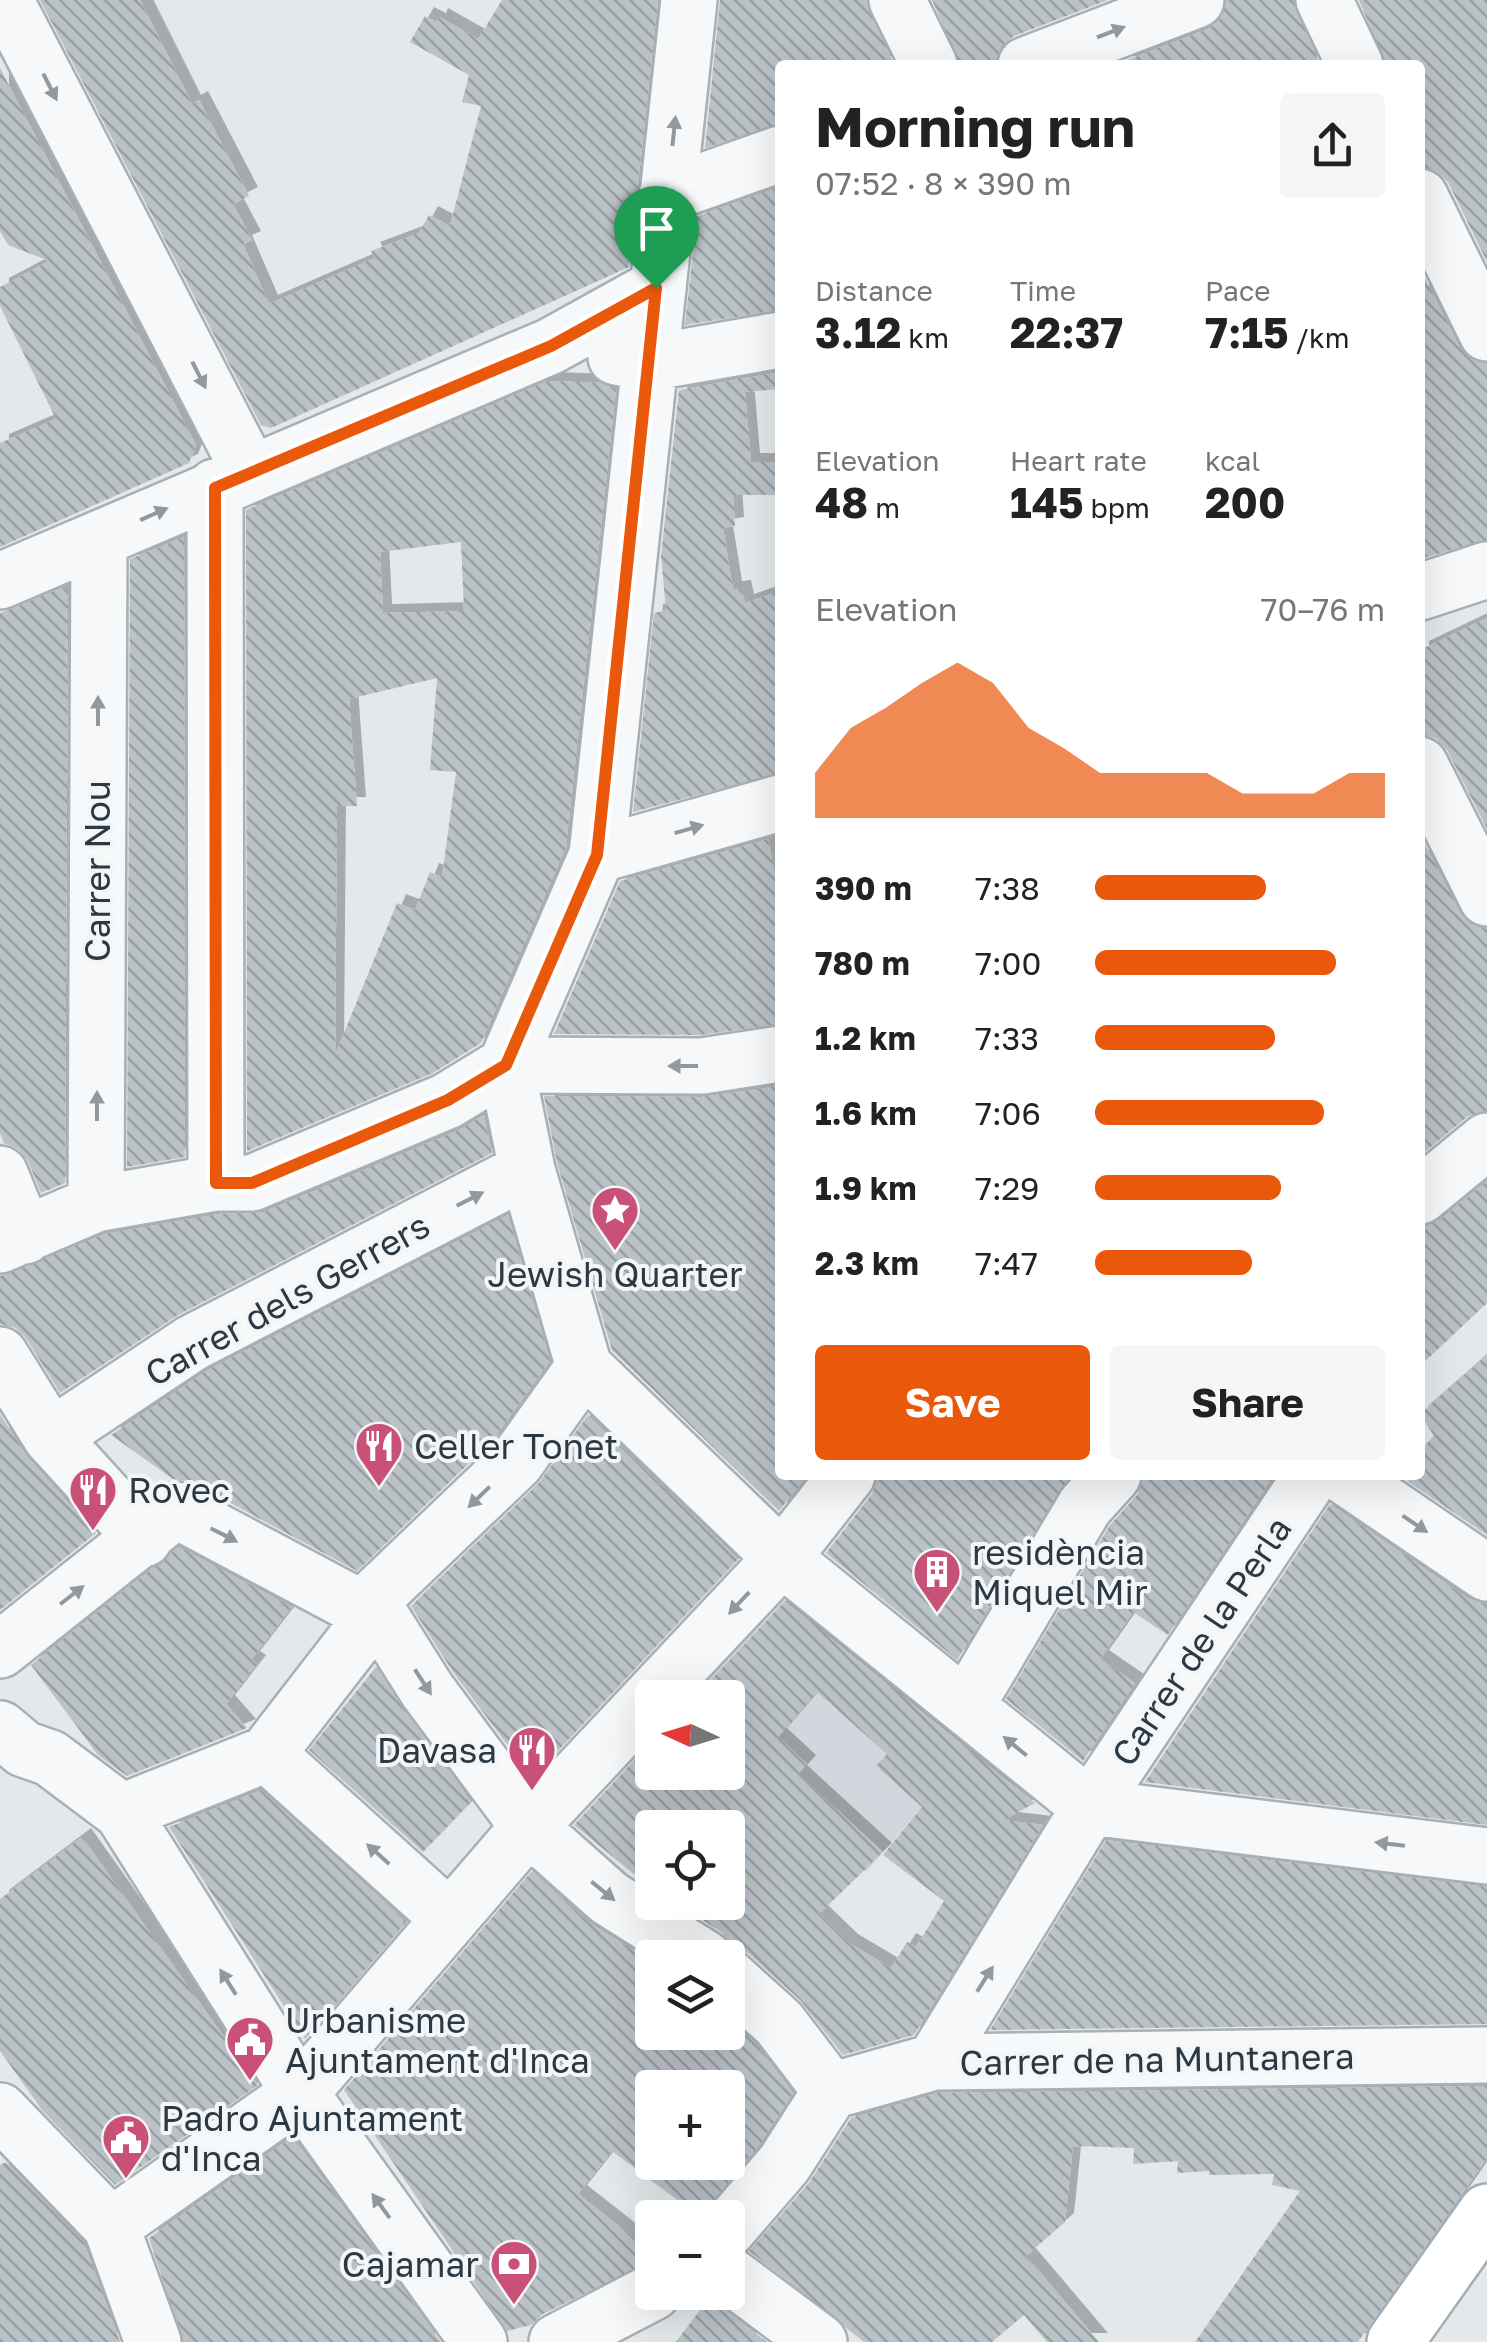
<!DOCTYPE html>
<html lang="en">
<head>
<meta charset="utf-8">
<style>
  :root { --surface:#fff; --page:#f6f6f6; --text:#222; --muted:#767676; --accent:#ea580c }
  body { margin:0; font-family:"Golos Text",sans-serif; background:var(--page); color:var(--text); height:100vh; display:flex; flex-direction:column; font-size:38px; white-space:nowrap }
  * { box-sizing:border-box; margin:0 }
  p { font-size:32px; color:var(--muted) }
  .icon { flex:none; width:55px; height:55px; fill:none; stroke:currentColor; stroke-width:2; stroke-linecap:round; stroke-linejoin:round }
  .map { position:relative; flex:1; overflow:hidden }
  .details { position:absolute; left:775px; top:60px; width:650px; height:1420px; display:flex; flex-direction:column; background:var(--surface); border-radius:10px; box-shadow:0 10px 40px #0002 }
  .details>* { flex:none }
  .needle { width:65px; rotate:274deg }
  .buttons { position:absolute; left:635px; top:1680px; display:grid; gap:20px }
  .buttons a { display:grid; place-items:center; width:110px; height:110px; border-radius:10px; background:var(--surface); box-shadow:0 10px 40px #0002; font-size:50px }
  .pin { position:absolute; display:grid; place-items:center; width:85px; height:85px; color:#fff; margin:-102px -42px; border-radius:50% 50% 50% 0; rotate:-45deg; box-shadow:0 0 10px #0007 }
  .pin .icon { rotate:45deg }
  .round { display:grid; place-items:center; flex:none; width:105px; height:105px; border-radius:10px; background:var(--page) }
  .headline { display:flex; align-items:center; justify-content:space-between; height:170px; padding:0 40px }
  h1 { font-size:55px; font-weight:700; line-height:75px }
  .stats { display:grid; grid-template-columns:repeat(3,1fr); gap:15px; height:170px; padding:10px 40px }
  .stats div { display:grid; align-content:center }
  .stats b { font-size:42px; font-weight:700 }
  .stats small { font-size:28px; font-weight:400 }
  .stats p { font-size:28px }
  .chart { height:280px; padding:20px 40px }
  .chart p { display:flex; justify-content:space-between }
  .chart svg { width:100%; height:180px; margin-top:10px; fill:var(--accent); opacity:.7 }
  .cta { display:flex; gap:20px; margin-top:auto; padding:20px 40px }
  .cta a { flex:1; height:115px; border-radius:10px; background:var(--accent); color:#fff; font-size:40px; font-weight:700; line-height:115px; text-align:center }
  .cta a+a { background:var(--page); color:var(--text) }
  ul { padding:0 40px; list-style:none; font-size:32px }
  li { display:grid; grid-template-columns:160px 120px 1fr; align-items:center; height:75px }
  li i { height:25px; border-radius:12px; background:var(--accent) }
  .map>svg:first-child { display:block }
</style>
</head>
<body>
<div class="map">
<svg width="1487" height="2342" viewBox="0 0 1487 2342">
  <defs>
    <pattern id="building-back-hatch" width="6" height="6" patternUnits="userSpaceOnUse" patternTransform="scale(2.5)"><rect width="6" height="6" fill="#bbc2c7"/><path d="M-1 5l2 2M0 0l6 6M5-1l2 2" fill="none" stroke="#989fa3"/></pattern>
    <filter id="shadow"><feDropShadow dx="9" dy="-9" stdDeviation="0" flood-color="#0004"/></filter>
  </defs>
  <rect width="100%" height="100%" fill="#e3e8eb"/>
  <path fill="#d2d7dd" d="M783,1577L1016,1781L977,1830L955,1842L918,1812L866,1872L728,1755V1698H677Z"/>
  <path fill="url(#building-back-hatch)" fill-rule="evenodd" filter="url(#shadow)" d="M40,0H140L192,104L199,100L249,196L233,204L252,240L243,244L269,304L375,258L371,251L419,233L429,215L450,226L481,106L462,102L469,75L410,42L425,16L437,22L439,17L478,39L502,0H658L629,267L271,428L261,425Z
    M720,0H866L894,65H780V124L705,148Z
    M932,0H1108L1014,36L1001,46L996,65H960Z
    M1226,0H1293L1320,65H1114L1208,29L1221,19Z
    M1359,0H1487V262L1448,182L1436,171L1420,166V65H1386Z
    M0,68L196,445L189,463L0,547V443L56,419L0,306V287L49,261L8,245L0,231Z
    M780,187V310L685,325L697,216Z
    M1420,268L1460,348L1470,359L1487,364V540L1420,559Z
    M780,372V389L745,392L751,462H780V495H733L735,526L723,528L733,590L742,589L745,603L780,591V773L633,812L654,613L666,610L661,556L679,390Z
    M548,381L601,383L616,389L566,847L481,1043L433,1073L247,1151L246,510ZM461,542L464,611L383,613L380,552ZM437,678L430,770L456,772L442,877L430,872L415,910L397,903L335,1055L337,806H357L349,699Z
    M184,537L185,1157L127,1167L130,559Z
    M62,588L68,591L65,1183L41,1193L28,1161L18,1149L4,1143L0,1133V613Z
    M1487,618V829L1447,750L1436,738L1420,734V650Z
    M1420,834L1460,913L1471,925L1487,929V1111L1467,1117L1420,1156Z
    M768,839L780,901V1024L700,1035L554,1034L620,881Z
    M780,1086V1475H807L779,1511L612,1350L557,1163L544,1096L702,1097Z
    M484,1115L492,1153L178,1315L60,1393L26,1338L16,1328L0,1324V1276L105,1234L219,1214L264,1212L459,1130Z
    M1487,1181V1303L1420,1366V1226L1440,1220Z
    M508,1215L550,1361L492,1441L357,1571L191,1482L173,1479L111,1435L208,1370Z
    M1487,1355V1535L1407,1481L1420,1478V1450L1434,1436L1420,1414Z
    M0,1414L28,1458L96,1533L0,1610Z
    M588,1415L738,1559L532,1778L453,1672L411,1606L538,1484Z
    M878,1475H1071L957,1660L826,1553L872,1494Z
    M1143,1475H1274L1168,1635L1133,1612L1100,1659L1135,1683L1083,1761L1006,1699L1110,1525L1137,1495Z
    M1330,1504L1469,1599L1487,1604V1825L1145,1782Z
    M179,1547L292,1607L251,1660L257,1664L226,1704L247,1728L127,1776L98,1755L31,1665Z
    M785,1601L1035,1803L1003,1820L1043,1825L914,2035L843,2055L800,2000L749,1954L732,1946L721,1932L675,1902H728V1828H652V1889L574,1825L652,1741V1772H728V1698H694ZM817,1692L887,1754L876,1766L922,1807L883,1855L944,1901L916,1947L907,1942L891,1968L849,1943L819,1914L883,1852L798,1774L807,1764L778,1737Z
    M376,1667L471,1802L423,1852L309,1750Z
    M261,1790L402,1918L403,1925L305,2039L169,1827Z
    M82,1837L258,2085L115,2185L42,2110L0,2051V1899Z
    M1106,1840L1487,1887V2024L990,2030Z
    M532,1871L588,1922L652,1962V2032H728V2019L756,2044L793,2093L759,2145L700,2217L612,2151L578,2194L652,2252V2261L543,2314L531,2325L507,2331L344,2090ZM652,2088H728V2162H652Z
    M1487,2086V2158L1358,2342H1195L1300,2191L1272,2185L1274,2174L1209,2175V2171L1177,2173L1178,2161L1133,2164L1134,2148L1073,2146L1065,2222L1026,2256L1099,2342H1047L1024,2315L992,2342H864L749,2251L808,2184L851,2118L938,2093Z
    M289,2139L295,2140L441,2342H183L149,2238Z
    M6,2162L84,2243L120,2342H0V2165Z
    M721,2307L767,2342H676L700,2310Z"/>
  <g fill="none" stroke-linecap="round" stroke-linejoin="round">
    <g stroke="#a8b0b5" stroke-width="60">
      <path id="minor" d="M5,0L250,472
        M689,0L597,855L506,1065L527,1170L584,1367L782,1558L1090,1807
        M897,0L929,65
        M1324,0L1355,65
        M1026,65L1196,0
        M667,194L780,154
        M1420,197L1487,333
        M616,357L649,363L780,340
        M215,487L216,1183
        M0,581L551,346L656,288
        M1420,592L1487,570
        M1420,765L1487,898
        M597,855L780,803
        M506,1065L702,1066L780,1054
        M0,1174L25,1236
        M1420,1196L1487,1141
        M96,1204L99,539
        M0,1245L96,1204L216,1183H252L447,1101L506,1065
        M0,1355L51,1437L144,1539
        M51,1437L192,1343L527,1170
        M1343,1475L1487,1573
        M364,1607L516,1462L584,1367
        M0,1650L176,1510L383,1620L427,1690L529,1827L609,1898L704,1958
        M966,1706L1085,1506L1113,1475
        M0,1729L24,1749L50,1758L122,1812L300,2093L479,2342
        M267,1754L362,1631L364,1607
        M1090,1807L1487,1856
        M122,1812L267,1754L450,1919
        M728,1977L779,2023L831,2091
        M934,2062L1090,1807L1312,1475
        M831,2091L934,2062L1487,2055
        M0,2111L111,2226L153,2342
        M111,2226L300,2093L529,1827L782,1558L847,1475
        M728,2229L784,2164L831,2091
        M728,2274L819,2342
        M557,2342L653,2292"/>
    </g>
    <g stroke="#a3aeb6" stroke-width="60">
      <path id="major" d="M1395,2342L1487,2212"/>
    </g>
    <use href="#minor" stroke="#f6f8f9" stroke-width="55"/>
    <use href="#major" stroke="#fff" stroke-width="55"/>
  </g>
  <defs><path id="oneway-solid" d="M-6-.8H1V-3.2L6.5 0L1 3.2V.8H-6Z" transform="scale(2.5)"/></defs>
  <g fill="#91989e">
    <use href="#oneway-solid" transform="translate(1111 32) rotate(-21)"/>
    <use href="#oneway-solid" transform="translate(50 87) rotate(63)"/>
    <use href="#oneway-solid" transform="translate(674 131) rotate(-84)"/>
    <use href="#oneway-solid" transform="translate(199 375) rotate(63)"/>
    <use href="#oneway-solid" transform="translate(154 514) rotate(-24)"/>
    <use href="#oneway-solid" transform="translate(98 711) rotate(-90)"/>
    <use href="#oneway-solid" transform="translate(689 829) rotate(-16)"/>
    <use href="#oneway-solid" transform="translate(683 1066) rotate(-180)"/>
    <use href="#oneway-solid" transform="translate(97 1106) rotate(-90)"/>
    <use href="#oneway-solid" transform="translate(470 1199) rotate(-27)"/>
    <use href="#oneway-solid" transform="translate(479 1497) rotate(136)"/>
    <use href="#oneway-solid" transform="translate(1415 1524) rotate(34)"/>
    <use href="#oneway-solid" transform="translate(224 1535) rotate(27)"/>
    <use href="#oneway-solid" transform="translate(72 1595) rotate(-38)"/>
    <use href="#oneway-solid" transform="translate(739 1603) rotate(133)"/>
    <use href="#oneway-solid" transform="translate(423 1682) rotate(57)"/>
    <use href="#oneway-solid" transform="translate(1015 1746) rotate(-141)"/>
    <use href="#oneway-solid" transform="translate(1390 1844) rotate(-173)"/>
    <use href="#oneway-solid" transform="translate(378 1854) rotate(-138)"/>
    <use href="#oneway-solid" transform="translate(603 1891) rotate(39)"/>
    <use href="#oneway-solid" transform="translate(985 1979) rotate(-58)"/>
    <use href="#oneway-solid" transform="translate(228 1982) rotate(-122)"/>
    <use href="#oneway-solid" transform="translate(381 2206) rotate(-126)"/>
  </g>
  <g fill="none" stroke-linecap="round" stroke-linejoin="round">
    <g stroke="#fff" stroke-width="20">
      <path id="route" d="M656,288L597,855L506,1065L448,1100L252,1183H216L215,488L551,346Z"/>
    </g>
    <use href="#route" stroke="#ea580c" stroke-width="12"/>
  </g>
  <defs>
    <g id="sight-pin" transform="scale(2.5)"><path d="M0 17L-7.5 6A9.5 9.5 0 1 1 7.5 6Z" fill="#c95076" stroke="#f3f6f8"/><path d="M0-6L1.8-2.2L6-1.7L2.9 1.2L3.7 5.4L0 3.3L-3.7 5.4L-2.9 1.2L-6-1.7L-1.8-2.2Z" fill="#fff"/></g>
    <g id="restaurant-pin" transform="scale(2.5)"><path d="M0 17L-7.5 6A9.5 9.5 0 1 1 7.5 6Z" fill="#c95076" stroke="#f3f6f8"/><path d="M-5-6h1v4h1v-4h1v4h1v-4h1v5L-1.5 .5V6h-2V.5L-5-1ZM5-6V6H3V1.5H1.5Q1.5-4 5-6Z" fill="#fff"/></g>
    <g id="building-pin" transform="scale(2.5)"><path d="M0 17L-7.5 6A9.5 9.5 0 1 1 7.5 6Z" fill="#c95076" stroke="#f3f6f8"/><path d="M-4-6H4V6H1V3H-1V6H-4ZM-2.5-4.3h1.7v1.8h-1.7ZM.8-4.3h1.7v1.8H.8ZM-2.5-1h1.7V.8h-1.7ZM.8-1h1.7V.8H.8Z" fill="#fff"/></g>
    <g id="civic-pin" transform="scale(2.5)"><path d="M0 17L-7.5 6A9.5 9.5 0 1 1 7.5 6Z" fill="#c95076" stroke="#f3f6f8"/><path d="M-.6-6.5H3V-4.5H.6V-3L4-1V1h2V6H-6V1h2V-1L-.6-3ZM-1.2 2.5V6h2.4V2.5Z" fill="#fff"/></g>
    <g id="bank-pin" transform="scale(2.5)"><path d="M0 17L-7.5 6A9.5 9.5 0 1 1 7.5 6Z" fill="#c95076" stroke="#f3f6f8"/><path d="M-6-4H6V4H-6ZM0-2.3a2.3 2.3 0 1 0 0 4.6a2.3 2.3 0 1 0 0-4.6Z" fill="#fff"/></g>
  </defs>
  <g fill-rule="evenodd">
    <use href="#sight-pin" x="615" y="1210"/>
    <use href="#restaurant-pin" x="379" y="1446"/>
    <use href="#restaurant-pin" x="93" y="1490"/>
    <use href="#building-pin" x="937" y="1572"/>
    <use href="#restaurant-pin" x="532" y="1750"/>
    <use href="#civic-pin" x="250" y="2040"/>
    <use href="#civic-pin" x="126" y="2138"/>
    <use href="#bank-pin" x="514" y="2264"/>
  </g>
  <g text-anchor="middle" dominant-baseline="central" stroke-width="8" stroke-linejoin="round" paint-order="stroke">
    <g font-size="35" fill="#2c3842" stroke="#f3f6f8">
      <text transform="translate(97 871) rotate(-90)">Carrer Nou</text>
      <text transform="translate(287 1299) rotate(-29)">Carrer dels Gerrers</text>
      <text transform="translate(1201 1641) rotate(-56)">Carrer de la Perla</text>
      <text transform="translate(1157 2059) rotate(-1)">Carrer de na Muntanera</text>
    </g>
    <g font-size="35" fill="#2c3842" stroke="#f3f6f8" text-anchor="start">
      <text x="615" y="1274" text-anchor="middle">Jewish Quarter</text>
      <text x="414" y="1446">Celler Tonet</text>
      <text x="128" y="1490">Rovec</text>
      <text x="972" y="1552">residència<tspan x="972" dy="40">Miquel Mir</tspan></text>
      <text x="497" y="1750" text-anchor="end">Davasa</text>
      <text x="285" y="2020">Urbanisme<tspan x="285" dy="40">Ajuntament d'Inca</tspan></text>
      <text x="161" y="2118">Padro Ajuntament<tspan x="161" dy="40">d'Inca</tspan></text>
      <text x="479" y="2264" text-anchor="end">Cajamar</text>
    </g>
  </g>
</svg>
<div class="buttons">
<a><svg class="needle" viewBox="-14 -14 28 28"><path d="M0-13l5 13h-10z" fill="#e53935"/><path d="M0 13l5-13h-10z" fill="#767676"/></svg></a>
<a><svg class="icon" aria-label="locate" viewBox="0 0 24 24"><circle cx="12" cy="12" r="6"/><path d="M12 2v4M12 18v4M2 12h4M18 12h4"/></svg></a>
<a><svg class="icon" aria-label="layers" viewBox="0 0 24 24"><path d="M12 4l9 5-9 5-9-5zM3 14l9 5 9-5"/></svg></a>
<a>+</a>
<a>−</a>
</div>
<div class="pin" style="left:656px;top:288px;background:#1e9e55"><svg class="icon" aria-label="arrive" viewBox="0 0 24 24"><path d="M6 21V4h12l-3 4 3 4H6"/></svg></div>
<section class="details">
<div class="headline"><div><h1>Morning run</h1><p>07:52 · 8 × 390 m</p></div><a class="round"><svg class="icon" aria-label="share" viewBox="0 0 24 24"><path d="M12 15V3M7 8l5-5 5 5M5 13v7h14v-7"/></svg></a></div>
<div class="stats">
<div><p>Distance</p><b>3.12<small> km</small></b></div>
<div><p>Time</p><b>22:37</b></div>
<div><p>Pace</p><b>7:15<small> /km</small></b></div>
</div>
<div class="stats">
<div><p>Elevation</p><b>48<small> m</small></b></div>
<div><p>Heart rate</p><b>145<small> bpm</small></b></div>
<div><p>kcal</p><b>200</b></div>
</div>
<div class="chart"><p><span>Elevation</span>70–76 m</p>
<svg viewBox="0 0 160 44" preserveAspectRatio="none"><path d="M0 44V33L10 22L20 17L30 11L40 6L50 11L60 22L70 27L80 33L90 33L100 33L110 33L120 38L130 38L140 38L150 33L160 33V44z"/></svg>
</div>
<ul>
<li><b>390 m</b>7:38<i style="width:59%"></i></li>
<li><b>780 m</b>7:00<i style="width:83%"></i></li>
<li><b>1.2 km</b>7:33<i style="width:62%"></i></li>
<li><b>1.6 km</b>7:06<i style="width:79%"></i></li>
<li><b>1.9 km</b>7:29<i style="width:64%"></i></li>
<li><b>2.3 km</b>7:47<i style="width:54%"></i></li>
</ul>
<div class="cta"><a>Save</a><a>Share</a></div>
</section>
</div>
</body>
</html>
